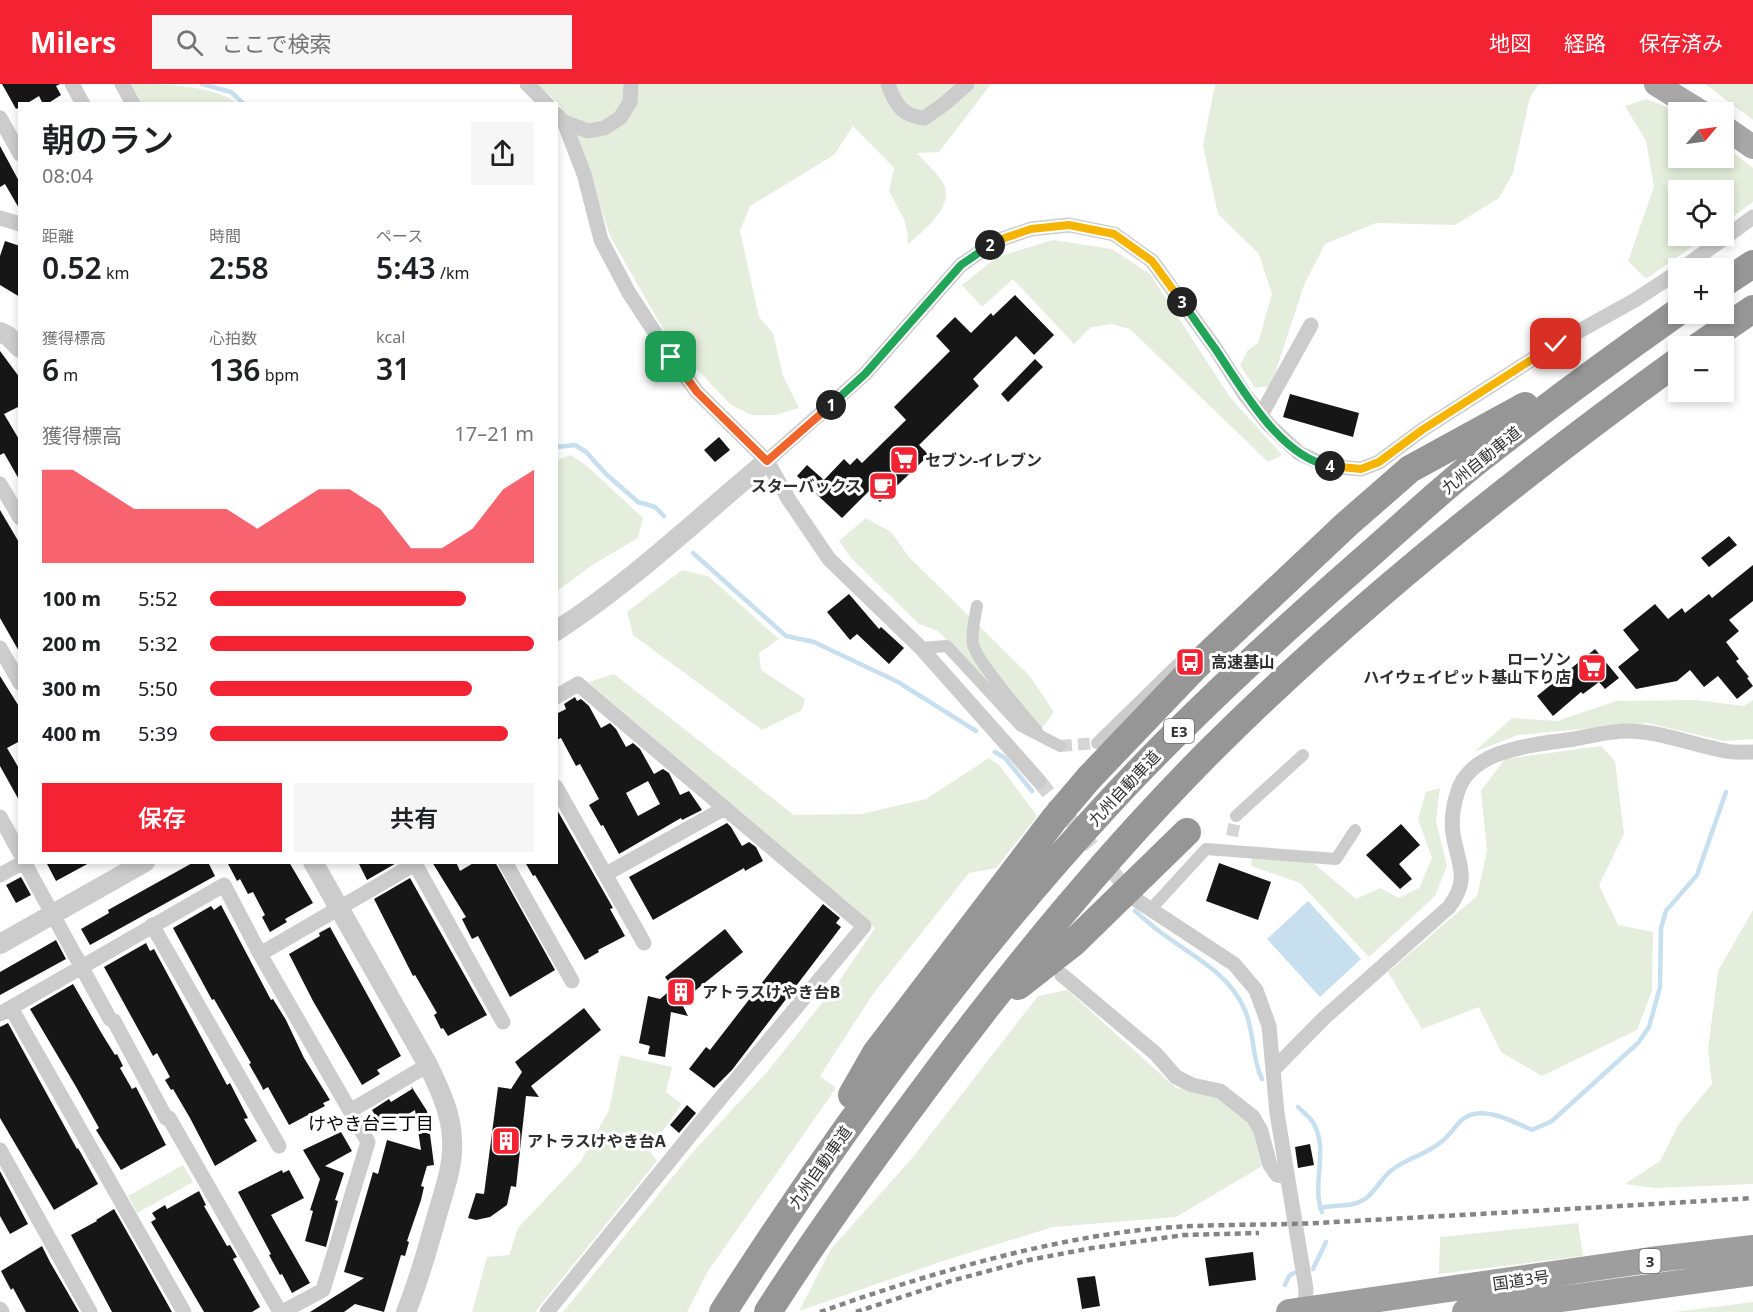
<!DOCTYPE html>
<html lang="ja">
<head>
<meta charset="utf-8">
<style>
  :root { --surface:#fff; --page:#f6f6f6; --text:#202124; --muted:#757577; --accent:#f42334 }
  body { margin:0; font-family:"Noto Sans","Noto Sans JP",sans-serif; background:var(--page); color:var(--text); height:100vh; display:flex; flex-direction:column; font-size:22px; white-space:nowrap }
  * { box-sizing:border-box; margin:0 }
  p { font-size:20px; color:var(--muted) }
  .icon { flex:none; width:33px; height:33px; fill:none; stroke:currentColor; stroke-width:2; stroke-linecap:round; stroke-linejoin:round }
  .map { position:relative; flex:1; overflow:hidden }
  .details { position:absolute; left:18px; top:18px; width:540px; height:762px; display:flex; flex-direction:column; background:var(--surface); border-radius:0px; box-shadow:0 3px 9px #0003 }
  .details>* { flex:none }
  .needle { width:39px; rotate:61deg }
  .controls { position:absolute; left:1668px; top:18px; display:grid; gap:12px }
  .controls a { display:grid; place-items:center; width:66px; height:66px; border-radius:0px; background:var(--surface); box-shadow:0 3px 9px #0003; font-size:30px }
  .pin { position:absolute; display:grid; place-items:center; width:51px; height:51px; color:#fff; margin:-26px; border-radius:12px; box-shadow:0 3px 9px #0006 }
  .km { position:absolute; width:30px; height:30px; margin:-15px; border-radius:50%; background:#222; color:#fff; font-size:16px; line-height:30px; text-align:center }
  .round { display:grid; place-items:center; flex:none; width:63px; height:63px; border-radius:0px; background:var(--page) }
  .head { display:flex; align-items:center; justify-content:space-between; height:102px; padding:0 24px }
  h1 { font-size:33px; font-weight:600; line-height:45px }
  .figures { display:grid; grid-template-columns:repeat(3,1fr); gap:9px; height:102px; padding:6px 24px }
  .figures div { display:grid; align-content:center }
  .figures b { font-size:30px; font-weight:600 }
  .figures small { font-size:16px; font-weight:400 }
  .figures p { font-size:16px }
  .chart { height:168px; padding:12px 24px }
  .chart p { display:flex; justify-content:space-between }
  .chart svg { width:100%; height:108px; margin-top:6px; fill:var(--accent); opacity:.7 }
  .primary-button { display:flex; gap:12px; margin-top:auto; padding:12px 24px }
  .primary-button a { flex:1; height:69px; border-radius:0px; background:var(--accent); color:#fff; font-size:24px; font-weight:600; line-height:69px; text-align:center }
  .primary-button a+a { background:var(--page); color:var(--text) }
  ul { padding:0 24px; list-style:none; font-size:20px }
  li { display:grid; grid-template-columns:96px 72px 1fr; align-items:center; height:45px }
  li i { height:15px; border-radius:8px; background:var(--accent) }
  header { display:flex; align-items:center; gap:36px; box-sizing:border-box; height:84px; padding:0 30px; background:var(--accent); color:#fff }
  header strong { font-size:28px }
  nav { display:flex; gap:33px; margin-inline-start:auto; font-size:21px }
  .search { width:420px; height:54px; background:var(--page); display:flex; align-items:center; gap:15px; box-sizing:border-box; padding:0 21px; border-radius:0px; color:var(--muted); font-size:22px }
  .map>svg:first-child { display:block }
</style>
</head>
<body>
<header>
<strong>Milers</strong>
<div class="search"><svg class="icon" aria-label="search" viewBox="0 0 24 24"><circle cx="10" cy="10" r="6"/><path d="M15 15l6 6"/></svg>ここで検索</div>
<nav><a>地図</a><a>経路</a><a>保存済み</a></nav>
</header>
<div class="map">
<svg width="1753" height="1228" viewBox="0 0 1753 1228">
  <rect width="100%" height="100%" fill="#fff"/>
  <path fill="#e5eedc" d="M126,0C157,0 213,0 237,19H136Z
    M537,0H991L939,68L917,69C925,78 935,87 942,97C958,121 922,148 907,161L908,151L904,135L889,107L894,84L853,42L834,71L750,122L740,147L759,233L773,249L783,292L799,324L775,331H751L730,320L670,257L611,154L569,33L552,13Z
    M1215,0H1539L1530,13L1513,89L1499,114L1455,141L1376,139L1325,160L1304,201L1271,302L1255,304L1240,281L1247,267L1258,259L1272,210L1259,170L1218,130L1203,62Z
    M1705,0H1753V36Z
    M1646,15L1681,28H1678V74H1724V61L1753,84V118L1724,139V106H1678V152H1707L1646,195L1628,177L1654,103L1646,57L1625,22Z
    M1053,156L1112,165L1150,190L1230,313L1282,371L1268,378L1130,245L1112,240L1091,243L1074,260L1013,195L982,223L962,201L997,173Z
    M571,371L587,382L643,434L638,454L594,480L557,507V376Z
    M866,434L891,448L909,473L1029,591L1054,628L1042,644L1009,623L938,547L919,540L852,475L839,457Z
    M682,486L708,492L779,555L759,569L761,586L805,615L802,626L762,646L633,551L627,528Z
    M614,590L794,731L861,730L926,715L989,674L1000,682L1037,732L996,784L969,789L873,910L820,992L836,1004L708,1187L687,1228H563L692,1069L767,988L838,899L875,844L588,598Z
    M1696,616L1744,622L1753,616V655L1724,657L1647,639L1518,651L1474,668L1512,634L1557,637L1616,617Z
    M1601,662L1615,677L1624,750L1599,801L1618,841L1653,848L1652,907L1637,946L1542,992L1501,968L1479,923L1422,945L1388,888L1477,812L1487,767L1481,707L1505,675Z
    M1440,704L1436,737L1447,782L1435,812L1369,873L1300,799L1251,782L1253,764L1312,778L1356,815L1380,804L1399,814L1419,804L1432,774L1418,735L1426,708Z
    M1753,826V1100L1654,1104L1625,1100L1660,1077L1679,1040L1712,1000L1708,965L1718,887Z
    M1067,906L1176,1004L1218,1012L1252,1039L1264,1081L1176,1133L1053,1143L943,1177L799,1227L831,1165L913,1073L1038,912Z
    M620,971L672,983L666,1008L682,1020L649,1066L657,1077L535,1228H472L487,1173L509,1171L518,1144L581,1077L609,1026Z
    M183,1081L193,1098L137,1129L128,1112Z
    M1578,1139L1583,1172L1439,1190L1440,1153Z
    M1753,1218V1228H1674Z"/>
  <path fill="#c7dfef" d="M1308,817L1361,875L1320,913L1267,855Z"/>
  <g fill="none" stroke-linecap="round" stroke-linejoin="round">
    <path stroke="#c7dfef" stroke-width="4.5" d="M202,0L231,8L244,20
      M556,363L575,361L586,368L607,391L638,418L655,423L664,432
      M693,469L786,552L814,558L898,598L976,647
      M995,668L1005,674L1032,707
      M1135,827C1143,834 1151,841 1159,847C1190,871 1227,887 1244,924C1255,947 1251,973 1262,995
      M1298,1023C1303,1028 1311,1034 1314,1040C1329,1069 1311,1100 1322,1128
      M1320,1124C1334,1120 1352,1124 1365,1115C1376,1107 1382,1093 1393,1085C1408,1074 1427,1070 1441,1058C1450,1052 1455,1041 1463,1035C1482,1020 1514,1038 1532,1046L1552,1037L1638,959L1649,943L1660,903L1661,844L1666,827L1697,791L1726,708
      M1313,1185L1326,1158
      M1285,1201L1289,1192L1294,1189"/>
  </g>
  <path fill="#161616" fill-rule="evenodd" d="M2,0H60L56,2L61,11L47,20H43L39,12L26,20H20V23L16,25Z
    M0,62L20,99V126L5,100L0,103Z
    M5,157L20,162V213L0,201V172Z
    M1015,211L1054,251L1034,271L1016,252L973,295L979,302L919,361L929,371L880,418L869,407L842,434L797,392L807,381L824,396L844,375L850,381L857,374L862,379L906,336L894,323L950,267L936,252L955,233L971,249L991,229L993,232Z
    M0,267L20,294V322L4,330L20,357V397L4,369L0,371Z
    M1035,275L1043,283L1008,318L1001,310Z
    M1290,310L1359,329L1353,353L1283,333Z
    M719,353L730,366L715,378L704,366Z
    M0,426L20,460V569L0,534Z
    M1729,452L1737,461L1709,483L1701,474Z
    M1753,481V517L1729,536L1739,547L1726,558L1739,575L1736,577L1749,593L1747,594L1753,602L1737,615L1718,592L1704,603L1690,586L1677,597L1636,605L1618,583L1639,566L1623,546L1655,520L1668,535L1682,524L1685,529L1709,510L1712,514Z
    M849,510L879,545L881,543L904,564L889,580L857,550L850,556L827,528Z
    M1595,565L1619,594L1605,605L1599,598L1583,610L1581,608L1553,632L1537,612Z
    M0,592L20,624V657L7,664L20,686V718L0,682Z
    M575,613L577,617L581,615L589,622L601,644L610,639L616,645L626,663L633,659L640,665L654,690L663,685L669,689L680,711L689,707L702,726L682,736L681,734L619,770L603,741L601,742L589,721L599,715L580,680L576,682L561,654L556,656V630L566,625L564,620ZM648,697L660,720L638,732L626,709Z
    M556,724L613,824L610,825L625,852L598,866L599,868L585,876L535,791L533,792L525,778H556Z
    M727,739L731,743L742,762L749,758L756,763L763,777L745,787L744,784L653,836L629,793Z
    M1401,740L1420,761L1399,780L1412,795L1400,805L1366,771Z
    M46,778H91L56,797Z
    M194,778H208L215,792L90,861L81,845L109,829L108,826Z
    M227,778H289L313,819L285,835L287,838L270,848L262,833L265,831L253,808L248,810L240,795L237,797Z
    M358,778H398L367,796Z
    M432,778H456L460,787L475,778H495L555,886L510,913L478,852L472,855L462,835L466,833Z
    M1219,779L1271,798L1258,836L1206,817Z
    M21,793L31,811L16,819L6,801Z
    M410,794L487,931L448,952L443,944L441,945L434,931L437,929L415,891L413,892L374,815Z
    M823,820L840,834L836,839L841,843L732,986L714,1004L689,985L706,963L710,966Z
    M221,821L271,916L273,915L286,936L304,974L330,1016L323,1019L325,1022L289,1041L268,1003L263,1006L262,1003L249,980L251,979L214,915L212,916L173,844L211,822L214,826Z
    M330,843L401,972L377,986L380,990L362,1001L313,917L289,870L320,852L319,849Z
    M725,845L743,868L681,918L688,932L671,928L665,973L648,970L650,962L639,959L648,912L660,915L673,904L665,893Z
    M56,856L66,875L0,911V888Z
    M146,859L150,867L154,865L227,1001L230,999L248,1034L244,1035L257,1057L215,1082L190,1034L173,1005L171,1006L165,996L170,993L157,969L153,972L104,883Z
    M73,900L102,950L115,971L117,970L123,982L120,984L132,1005L136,1003L166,1061L121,1086L96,1046L99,1044L75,1001L30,925Z
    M584,924L601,946L531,1002L539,1013L526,1012L516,1103L511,1102L507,1121L490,1133L476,1136L468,1134L476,1109L484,1110L498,1003L511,1005L522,988L515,978Z
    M8,939L77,1065L78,1064L98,1100L54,1126L0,1034V943Z
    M411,1002L427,1027L434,1081L427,1082L421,1102L424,1103L421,1116L407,1157L409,1158L405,1172L401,1171L384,1228L355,1220L344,1228H310L364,1194L344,1188L373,1088L378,1090L387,1056L421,1066L415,1026L383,1045L372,1026L389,1015L391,1018L412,1005Z
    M687,1021L696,1029L679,1049L670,1041Z
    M341,1048L352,1067L325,1082L344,1089L335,1116L338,1117L326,1163L305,1157L313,1127L310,1126L320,1095L303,1066Z
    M1310,1060L1314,1081L1298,1084L1295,1063Z
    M282,1086L283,1089L289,1086L304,1114L271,1131L310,1199L292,1209L282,1190L280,1191L269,1171L271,1170L238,1108Z
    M0,1087L28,1140L10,1150L0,1132Z
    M199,1107L206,1121L204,1122L227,1162L230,1161L237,1173L233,1175L260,1223L252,1228H204L151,1138L156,1135L152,1129L165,1121L167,1125Z
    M114,1125L143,1176L172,1228H112L71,1151L97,1137L96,1136Z
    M42,1162L50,1178L79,1228H26L13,1204L11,1206L1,1187Z
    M1253,1168L1256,1196L1209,1202L1205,1174Z
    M1095,1192L1100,1222L1082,1225L1077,1194Z"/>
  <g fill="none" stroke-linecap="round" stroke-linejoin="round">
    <path stroke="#d5d5d5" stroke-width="12" stroke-dasharray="12 6" stroke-linecap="butt" d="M1060,662L1097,659
      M1232,752L1236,732"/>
    <path stroke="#d5d5d5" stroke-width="15" stroke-dasharray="15 8" stroke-linecap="butt" d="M1039,697L1130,809"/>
    <path stroke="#ccc" stroke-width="12" d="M977,522C975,533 971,549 973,560C976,577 1024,631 1037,647
      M921,564L947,562L1021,642L1060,662
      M1097,659L1183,575
      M1236,732L1303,671
      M1150,826L1206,765L1336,775L1355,746"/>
    <path stroke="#ccc" stroke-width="15" d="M72,0L83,20
      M122,0L133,20
      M527,0L547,20
      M888,0C895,20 902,32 924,34L943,21L967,0
      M556,30L564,38L584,90L601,156L629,209L671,273L697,308L767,377L789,416L829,475L921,564L1039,697
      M0,34L20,70
      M564,38L588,47L604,44L620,34L630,18L631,0
      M0,134L20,140
      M1683,184L1753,133
      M1261,331L1311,241
      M767,377L865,290L961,181L996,157L1031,145L1069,141L1114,150L1152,177L1215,264L1245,311L1269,341L1299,369L1327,382L1361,385L1379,378L1422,346L1556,260L1635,216L1678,188
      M0,400L20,434
      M0,564L20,599
      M556,703L644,859
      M0,733L20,769
      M24,778L110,935L114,937L166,1034H169L280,1228
      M414,778L503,938
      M505,778L572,897
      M606,790L725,724
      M0,791L24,778
      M1135,815L1234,880L1256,906L1269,942L1277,1029L1306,1205L1305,1228
      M152,841L279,1062
      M260,870L415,780
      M1062,891L1156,970L1176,993L1192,1001L1220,1007L1253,1033L1261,1047L1270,1081L1277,1091L1287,1093
      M11,924L184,1228
      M0,930L224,801L260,870L368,1058L323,1206L282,1228
      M1274,985L1324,934L1449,823C1471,794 1458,781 1453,750C1451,736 1453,723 1457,710C1469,664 1535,661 1574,655C1590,652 1607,648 1623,647C1659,646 1691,661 1726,667C1734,669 1744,668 1753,668
      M350,1027L428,981
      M0,1066L90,1228
      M0,1225L2,1228
      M547,1228L710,1027L864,842L578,600L556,613"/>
    <path stroke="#ccc" stroke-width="20" d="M0,248L8,252L20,264
      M556,547C632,498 698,434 767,377
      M313,778L428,981C439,1004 451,1028 452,1055C454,1081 444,1106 437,1131C428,1164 419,1196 406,1228
      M0,860L145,778"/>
    <path stroke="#a7a7a7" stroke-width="24" d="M1656,0L1701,28
      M1724,43L1753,63"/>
    <path stroke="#9e9e9e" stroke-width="26" d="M1289,1228L1650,1176L1753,1164
      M1465,1228L1753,1189"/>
    <path stroke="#969696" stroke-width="28" d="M1724,199L1753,180
      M1699,262L1753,225
      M1018,902L1073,859L1187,748
      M852,1011L876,969L1055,734L1089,694L1194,584L1347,440L1410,385L1525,322
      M723,1228C837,1050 963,877 1107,721C1186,635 1272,556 1360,479C1398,446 1436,410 1476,378C1542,326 1610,276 1678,228
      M768,1228C817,1151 870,1078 925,1004C1013,885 1108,769 1213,664C1356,522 1515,395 1678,277"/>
    <path stroke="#848484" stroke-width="4.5" stroke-dasharray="6 4.5" stroke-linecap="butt" d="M820,1228C918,1193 1030,1160 1132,1147C1194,1139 1255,1142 1317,1139C1462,1131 1608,1123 1753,1114
      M856,1228L951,1197L1029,1176L1092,1164L1184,1151L1259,1149"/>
  </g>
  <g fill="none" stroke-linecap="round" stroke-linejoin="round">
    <g stroke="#fff" stroke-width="12">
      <path id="split-1" d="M671,273L697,308L767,377L831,321"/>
    </g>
    <g stroke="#fff" stroke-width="12">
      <path id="split-2" d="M831,321L865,290L961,181L990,161"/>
    </g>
    <g stroke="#fff" stroke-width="12">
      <path id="split-3" d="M990,161L996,157L1031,145L1069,141L1114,150L1152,177L1182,218"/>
    </g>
    <g stroke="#fff" stroke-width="12">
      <path id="split-4" d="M1182,218C1193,233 1203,248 1214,263C1241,302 1279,373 1330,382"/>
    </g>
    <g stroke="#fff" stroke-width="12">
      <path id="split-5" d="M1330,382L1361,385L1379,378L1422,346L1556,260"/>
    </g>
    <use href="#split-1" stroke="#f0652b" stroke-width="8"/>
    <use href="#split-2" stroke="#22a559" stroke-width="8"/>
    <use href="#split-3" stroke="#f5b400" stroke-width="8"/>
    <use href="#split-4" stroke="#22a559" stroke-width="8"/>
    <use href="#split-5" stroke="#f5b400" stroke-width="8"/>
  </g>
  <defs>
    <g id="supermarket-square" transform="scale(1.5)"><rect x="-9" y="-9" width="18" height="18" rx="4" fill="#f42334" stroke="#fff"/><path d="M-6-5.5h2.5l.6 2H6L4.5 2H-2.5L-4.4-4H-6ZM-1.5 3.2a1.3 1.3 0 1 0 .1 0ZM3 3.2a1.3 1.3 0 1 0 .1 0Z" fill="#fff"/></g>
    <g id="cafe-square" transform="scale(1.5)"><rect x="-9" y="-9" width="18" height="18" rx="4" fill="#f42334" stroke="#fff"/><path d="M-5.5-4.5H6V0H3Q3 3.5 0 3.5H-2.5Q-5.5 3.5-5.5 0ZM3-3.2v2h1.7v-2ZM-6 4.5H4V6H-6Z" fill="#fff"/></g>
    <g id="bus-square" transform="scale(1.5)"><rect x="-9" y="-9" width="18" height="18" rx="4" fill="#f42334" stroke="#fff"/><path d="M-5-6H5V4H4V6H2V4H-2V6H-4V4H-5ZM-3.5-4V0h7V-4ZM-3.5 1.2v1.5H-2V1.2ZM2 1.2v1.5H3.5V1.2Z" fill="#fff"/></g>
    <g id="building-square" transform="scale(1.5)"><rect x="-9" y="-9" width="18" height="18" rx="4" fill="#f42334" stroke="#fff"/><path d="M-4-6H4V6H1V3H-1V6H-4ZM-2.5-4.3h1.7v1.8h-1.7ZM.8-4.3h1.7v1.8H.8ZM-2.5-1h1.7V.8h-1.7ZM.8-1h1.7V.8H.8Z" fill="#fff"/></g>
  </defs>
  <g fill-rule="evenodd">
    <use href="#supermarket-square" x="904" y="376"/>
    <use href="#cafe-square" x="883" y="402"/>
    <use href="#bus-square" x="1190" y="578"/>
    <use href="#supermarket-square" x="1592" y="584"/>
    <use href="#building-square" x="681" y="908"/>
    <use href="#building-square" x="506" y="1057"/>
  </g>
  <g text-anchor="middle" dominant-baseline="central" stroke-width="6" stroke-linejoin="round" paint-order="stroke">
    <g fill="#fff" stroke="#6d6d6d" stroke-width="1.5">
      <rect x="1164" y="635" width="30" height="24" rx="4.5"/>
      <rect x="1639.5" y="1165" width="21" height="24" rx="4.5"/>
    </g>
    <g font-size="15" font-weight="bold" fill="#2f2f2f">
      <text x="1179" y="647">E3</text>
      <text x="1650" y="1177">3</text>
    </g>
    <g font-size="16" font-weight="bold" fill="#2f2f2f" stroke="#fff" text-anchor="start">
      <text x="925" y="376">セブン-イレブン</text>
      <text x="862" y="402" text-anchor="end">スターバックス</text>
      <text x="1571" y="575" text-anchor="end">ローソン<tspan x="1571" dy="18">ハイウェイピット基山下り店</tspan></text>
      <text x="1211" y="578">高速基山</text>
      <text x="702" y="908">アトラスけやき台B</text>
      <text x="527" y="1057">アトラスけやき台A</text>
    </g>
    <g font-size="16" fill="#2f2f2f" stroke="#fff">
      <text transform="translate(1481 376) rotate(-39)">九州自動車道</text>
      <text transform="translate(1124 704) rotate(-47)">九州自動車道</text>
      <text transform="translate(820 1083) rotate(-55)">九州自動車道</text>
      <text transform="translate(1521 1196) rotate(-8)">国道3号</text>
    </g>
    <g font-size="18" fill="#000" stroke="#fff">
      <text x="371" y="1039">けやき台三丁目</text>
    </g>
  </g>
</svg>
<div class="controls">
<a><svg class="needle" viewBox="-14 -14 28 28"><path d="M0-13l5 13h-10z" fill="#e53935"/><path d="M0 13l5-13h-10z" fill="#757577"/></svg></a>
<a><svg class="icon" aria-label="locate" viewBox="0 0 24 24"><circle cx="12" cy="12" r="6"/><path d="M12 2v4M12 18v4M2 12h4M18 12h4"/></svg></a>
<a>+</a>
<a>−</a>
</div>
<div class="pin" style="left:671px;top:273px;background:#1e9e55"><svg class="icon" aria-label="arrive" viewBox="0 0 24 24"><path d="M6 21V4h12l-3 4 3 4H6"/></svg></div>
<div class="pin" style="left:1556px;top:260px;background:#d93025"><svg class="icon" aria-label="check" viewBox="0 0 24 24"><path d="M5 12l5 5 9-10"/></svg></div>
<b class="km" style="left:831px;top:321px">1</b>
<b class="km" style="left:990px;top:161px">2</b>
<b class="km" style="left:1182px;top:218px">3</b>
<b class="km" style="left:1330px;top:382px">4</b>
<section class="details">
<div class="head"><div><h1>朝のラン</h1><p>08:04</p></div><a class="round"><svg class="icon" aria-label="share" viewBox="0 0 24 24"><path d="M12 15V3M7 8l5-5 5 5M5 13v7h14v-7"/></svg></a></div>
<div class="figures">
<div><p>距離</p><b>0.52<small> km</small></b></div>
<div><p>時間</p><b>2:58</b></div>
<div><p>ペース</p><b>5:43<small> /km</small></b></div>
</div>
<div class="figures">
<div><p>獲得標高</p><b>6<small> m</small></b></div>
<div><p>心拍数</p><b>136<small> bpm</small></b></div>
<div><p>kcal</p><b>31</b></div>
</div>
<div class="chart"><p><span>獲得標高</span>17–21 m</p>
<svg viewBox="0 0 160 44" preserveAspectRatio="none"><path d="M0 44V6L10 6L20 14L30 22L40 22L50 22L60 22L70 30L80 22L90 14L100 14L110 22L120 38L130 38L140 30L150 14L160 6V44z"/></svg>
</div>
<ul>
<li><b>100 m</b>5:52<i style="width:79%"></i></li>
<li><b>200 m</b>5:32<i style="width:100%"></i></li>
<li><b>300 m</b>5:50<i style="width:81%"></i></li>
<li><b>400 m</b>5:39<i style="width:92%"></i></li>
</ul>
<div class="primary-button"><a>保存</a><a>共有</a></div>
</section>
</div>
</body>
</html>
